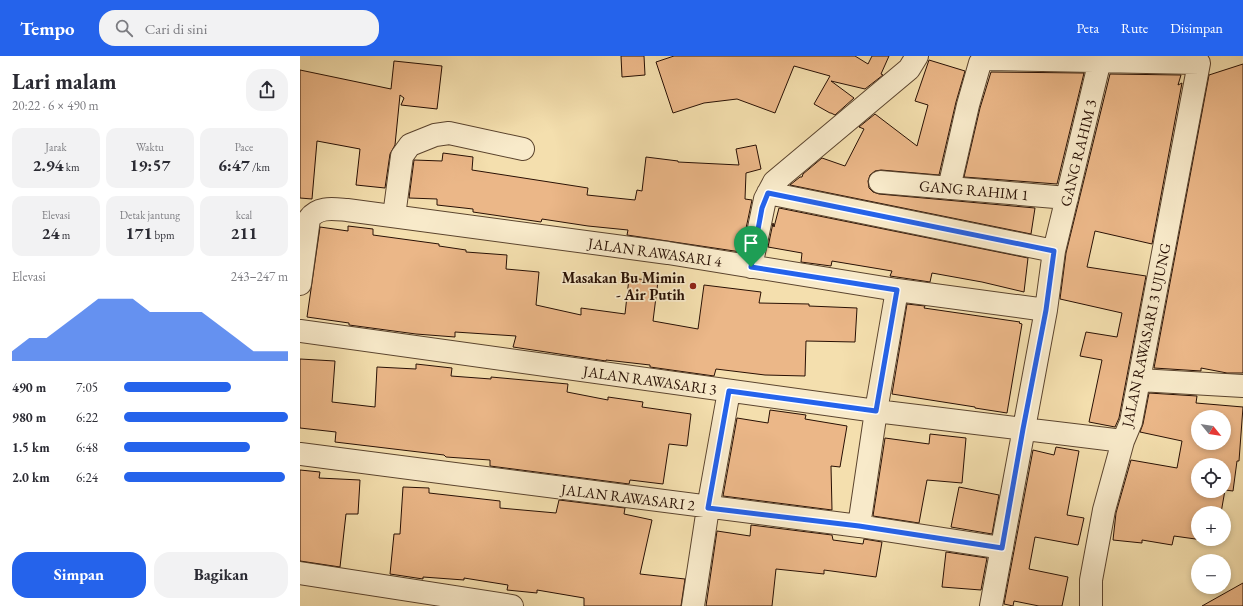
<!DOCTYPE html>
<html lang="id">
<head>
<meta charset="utf-8">
<style>
  :root { --surface:#fff; --page:#f2f2f3; --text:#2b2b33; --muted:#7c7c81; --accent:#2563eb }
  body { margin:0; font-family:"EB Garamond",serif; background:var(--page); color:var(--text); height:100vh; display:flex; flex-direction:column; font-size:15px; white-space:nowrap }
  * { box-sizing:border-box; margin:0 }
  p { font-size:13px; color:var(--muted) }
  .icon { flex:none; width:22px; height:22px; fill:none; stroke:currentColor; stroke-width:2; stroke-linecap:round; stroke-linejoin:round }
  .map { position:relative; flex:1; overflow:hidden }
  .panel { display:flex; flex-direction:column; background:var(--surface); width:300px }
  .panel>* { flex:none }
  .needle { width:26px; rotate:120deg }
  .tools { position:absolute; left:891px; top:354px; display:grid; gap:8px }
  .tools a { display:grid; place-items:center; width:40px; height:40px; border-radius:50%; background:var(--surface); box-shadow:0 2px 6px #0003; font-size:20px }
  .pin { position:absolute; display:grid; place-items:center; width:34px; height:34px; color:#fff; margin:-41px -17px; border-radius:50% 50% 50% 0; rotate:-45deg; box-shadow:0 0 4px #0007 }
  .pin .icon { rotate:45deg }
  .round { display:grid; place-items:center; flex:none; width:42px; height:42px; border-radius:16px; background:var(--page) }
  .headline { display:flex; align-items:center; justify-content:space-between; height:68px; padding:0 12px }
  h1 { font-size:22px; font-weight:700; line-height:30px }
  .stats { display:grid; grid-template-columns:repeat(3,1fr); gap:6px; height:68px; padding:4px 12px }
  .stats div { display:grid; align-content:center; border-radius:10px; background:var(--page); text-align:center }
  .stats b { font-size:17px; font-weight:700 }
  .stats small { font-size:11px; font-weight:400 }
  .stats p { font-size:11px }
  .chart { height:112px; padding:8px 12px }
  .chart p { display:flex; justify-content:space-between }
  .chart svg { width:100%; height:72px; margin-top:4px; fill:var(--accent); opacity:.7 }
  .action { display:flex; gap:8px; margin-top:auto; padding:8px 12px }
  .action a { flex:1; height:46px; border-radius:16px; background:var(--accent); color:#fff; font-size:16px; font-weight:700; line-height:46px; text-align:center }
  .action a+a { background:var(--page); color:var(--text) }
  ul { padding:0 12px; list-style:none; font-size:13px }
  li { display:grid; grid-template-columns:64px 48px 1fr; align-items:center; height:30px }
  li i { height:10px; border-radius:5px; background:var(--accent) }
  header { display:flex; align-items:center; gap:24px; box-sizing:border-box; height:56px; padding:0 20px; background:var(--accent); color:#fff }
  header strong { font-size:19px }
  nav { display:flex; gap:22px; margin-inline-start:auto; font-size:14px }
  .search { width:280px; height:36px; background:var(--page); display:flex; align-items:center; gap:10px; box-sizing:border-box; padding:0 14px; border-radius:16px; color:var(--muted); font-size:15px }
  main { display:flex; flex:1; min-height:0 }
  .map>svg:first-child { display:block }
</style>
</head>
<body>
<header>
<strong>Tempo</strong>
<div class="search"><svg class="icon" aria-label="search" viewBox="0 0 24 24"><circle cx="10" cy="10" r="6"/><path d="M15 15l6 6"/></svg>Cari di sini</div>
<nav><a>Peta</a><a>Rute</a><a>Disimpan</a></nav>
</header>
<main>
<section class="panel">
<div class="headline"><div><h1>Lari malam</h1><p>20:22 · 6 × 490 m</p></div><a class="round"><svg class="icon" aria-label="share" viewBox="0 0 24 24"><path d="M12 15V3M7 8l5-5 5 5M5 13v7h14v-7"/></svg></a></div>
<div class="stats">
<div><p>Jarak</p><b>2.94<small> km</small></b></div>
<div><p>Waktu</p><b>19:57</b></div>
<div><p>Pace</p><b>6:47<small> /km</small></b></div>
</div>
<div class="stats">
<div><p>Elevasi</p><b>24<small> m</small></b></div>
<div><p>Detak jantung</p><b>171<small> bpm</small></b></div>
<div><p>kcal</p><b>211</b></div>
</div>
<div class="chart"><p><span>Elevasi</span>243–247 m</p>
<svg viewBox="0 0 160 44" preserveAspectRatio="none"><path d="M0 44V38L10 30L20 30L30 22L40 14L50 6L60 6L70 6L80 14L90 14L100 14L110 14L120 22L130 30L140 38L150 38L160 38V44z"/></svg>
</div>
<ul>
<li><b>490 m</b>7:05<i style="width:65%"></i></li>
<li><b>980 m</b>6:22<i style="width:100%"></i></li>
<li><b>1.5 km</b>6:48<i style="width:77%"></i></li>
<li><b>2.0 km</b>6:24<i style="width:98%"></i></li>
</ul>
<div class="action"><a>Simpan</a><a>Bagikan</a></div>
</section>
<div class="map">
<svg width="943" height="550" viewBox="0 0 943 550">
  <rect width="100%" height="100%" fill="#f4dfae"/>
  <filter id="stains"><feTurbulence type="fractalNoise" baseFrequency=".005" numOctaves="4"/><feColorMatrix values="0 0 0 0 .2 0 0 0 0 .09 0 0 0 0 .02 0 0 0 .5 -.17"/></filter>
  <radialGradient id="worn" r=".72"><stop offset=".6" stop-color="#630" stop-opacity="0"/><stop offset="1" stop-color="#630" stop-opacity=".3"/></radialGradient>
  <path fill="#ebb788" stroke="#281004" fill-rule="evenodd" d="M321,0H344L345,19L322,21Z
    M374,0H555L568,8L572,0H589L581,18L583,19L565,33L531,25L554,42L535,59L531,57H530L514,48L530,20L494,10L475,57L437,43L404,47L373,57L356,6Z
    M629,4L665,15L656,46L639,119L581,114L575,115L570,119L568,125L569,132L573,136L579,138L735,152L731,178L490,129L500,121H502L503,118L522,102L545,110L564,73L559,71L575,58L617,90L628,49L615,45Z
    M94,5L142,10L137,53L101,49L104,42L100,39L95,89L90,98L85,132L56,129L60,93L17,85L12,143L0,142V14L91,33Z
    M943,8V317H927L901,312V315L854,312L909,19Z
    M691,16L784,17L757,128L664,121L680,52Z
    M810,18L881,19L878,29L882,27L852,188L795,175L787,211L846,220L819,362L815,371L789,366L802,304L780,300L786,276L817,281L822,257L760,243L766,197Z
    M456,89L461,113L446,117L445,143L452,144L441,196L327,179L328,174L288,170L242,163L241,166L173,156V153L137,149V143L109,142L114,104L142,105L143,97L173,101L172,114L288,132L287,139L335,144L337,134L342,135L346,101L378,105V106L439,109L436,93Z
    M479,152L728,202L724,236L682,226L632,217L630,226L590,220L592,215L532,205L531,210L501,206L502,197L468,191L473,167L474,171Z
    M48,170L73,173V179L139,188V190L166,194V196L207,199L206,213L239,216L236,249L281,259V252L325,258L329,222L358,225L353,265L398,273L404,229L461,236L459,247L509,248V250L557,252L555,286L506,285L505,320L465,319L416,313L414,320L350,311V309L306,304V305L213,291L216,280L155,276V281L116,278L49,269V267L7,261L20,171L48,175Z
    M607,248L625,250L624,252L720,266L719,267L722,268L707,357L675,352V351L592,338Z
    M0,303L35,305L32,346L75,351L77,311L116,313V308L152,312L151,320L191,323V321L268,328L267,336L308,344V341L343,346L342,351L391,358L387,390L369,388L363,428L330,424L329,428L190,410V404L146,401L144,399L35,386L36,376L0,372Z
    M849,337L897,340L896,347L943,351L939,405H937L933,435L925,434L921,457H898V483H917V486L874,480L872,489L842,484V487L813,484L816,457L831,404L877,412L882,385L840,376L843,368ZM898,361H924V387H898ZM898,409H924V435H898Z
    M470,354L506,359L505,363L547,370L540,411L531,410L532,454L423,440L437,362L468,367Z
    M630,378L666,382L662,427L627,424L619,467L573,460L585,382L629,388Z
    M756,391L779,395L767,459L784,462L778,489L735,481L729,513L768,521L762,550H739L714,545L713,550L704,548L733,394L754,399Z
    M0,414L20,416L19,422L60,424L58,458H46L40,511L0,505Z
    M103,431L129,432V437L200,445V452L256,457L259,444L325,452L324,458L352,464L340,518L385,523L381,550H284V542L237,534V537L207,534L208,529L164,522V524L123,521V523L90,518L94,478H100Z
    M659,431L699,439L692,478L651,471Z
    M451,469L532,479L533,484L563,488L564,483L582,486L576,521L524,514V518L476,513L472,550H406L417,475L450,480Z
    M646,496L687,502L681,534L642,531Z
    M943,527V550H902Z"/>
  <g fill="none" stroke-linecap="round" stroke-linejoin="round">
    <g stroke="#5b442e" stroke-width="24">
      <path id="street" d="M580,126L767,142
        M649,132L668,49L680,7L685,3L899,7L831,366L823,385L804,454L791,524V550
        M468,137L754,195
        M94,160L102,100L110,89L135,79L149,77L223,93
        M451,211L465,143L474,126L609,13L617,0
        M0,228L9,163C18,150 34,153 47,154L368,197L597,234L746,254
        M0,275L576,355L823,385
        M839,324L943,330
        M0,398L559,470L702,492
        M559,470L576,355L597,234
        M0,517L212,550
        M393,550L408,452L429,335
        M691,550L746,254L754,195L801,0"/>
    </g>
    <use href="#street" stroke="#f8eaca" stroke-width="22"/>
  </g>
  <g fill="none" stroke-linecap="round" stroke-linejoin="round">
    <g stroke="#fff" stroke-width="8">
      <path id="route" d="M468,137L754,195L746,254L723,373L702,492L559,470L408,452L429,335L576,355L597,234L451,211L462,152Z"/>
    </g>
    <use href="#route" stroke="#2563eb" stroke-width="5"/>
  </g>
  <circle fill="#8f2418" stroke="#f8eaca" stroke-width="1.5" cx="393" cy="230" r="4"/>
  <g text-anchor="middle" dominant-baseline="central" stroke-width="3.5" stroke-linejoin="round" paint-order="stroke">
    <g font-size="15" fill="#281004" stroke="#f8eaca">
      <text transform="translate(778 97) rotate(-76)">GANG RAHIM 3</text>
      <text transform="translate(674 134) rotate(5)">GANG RAHIM 1</text>
      <text transform="translate(355 196) rotate(8)">JALAN RAWASARI 4</text>
      <text transform="translate(846 279) rotate(-78)">JALAN RAWASARI 3 UJUNG</text>
      <text transform="translate(350 324) rotate(8)">JALAN RAWASARI 3</text>
      <text transform="translate(328 441) rotate(7)">JALAN RAWASARI 2</text>
    </g>
    <g font-size="15" font-weight="bold" fill="#281004" stroke="#f8eaca" text-anchor="end">
      <text x="385" y="221">Masakan Bu Mimin<tspan x="385" dy="17">- Air Putih</tspan></text>
    </g>
  </g>
  <rect width="100%" height="100%" filter="url(#stains)"/>
  <rect width="100%" height="100%" fill="url(#worn)"/>
</svg>
<div class="tools">
<a><svg class="needle" viewBox="-14 -14 28 28"><path d="M0-13l5 13h-10z" fill="#e53935"/><path d="M0 13l5-13h-10z" fill="#7c7c81"/></svg></a>
<a><svg class="icon" aria-label="locate" viewBox="0 0 24 24"><circle cx="12" cy="12" r="6"/><path d="M12 2v4M12 18v4M2 12h4M18 12h4"/></svg></a>
<a>+</a>
<a>−</a>
</div>
<div class="pin" style="left:451px;top:211px;background:#1e9e55"><svg class="icon" aria-label="arrive" viewBox="0 0 24 24"><path d="M6 21V4h12l-3 4 3 4H6"/></svg></div>
</div>
</main>
</body>
</html>
